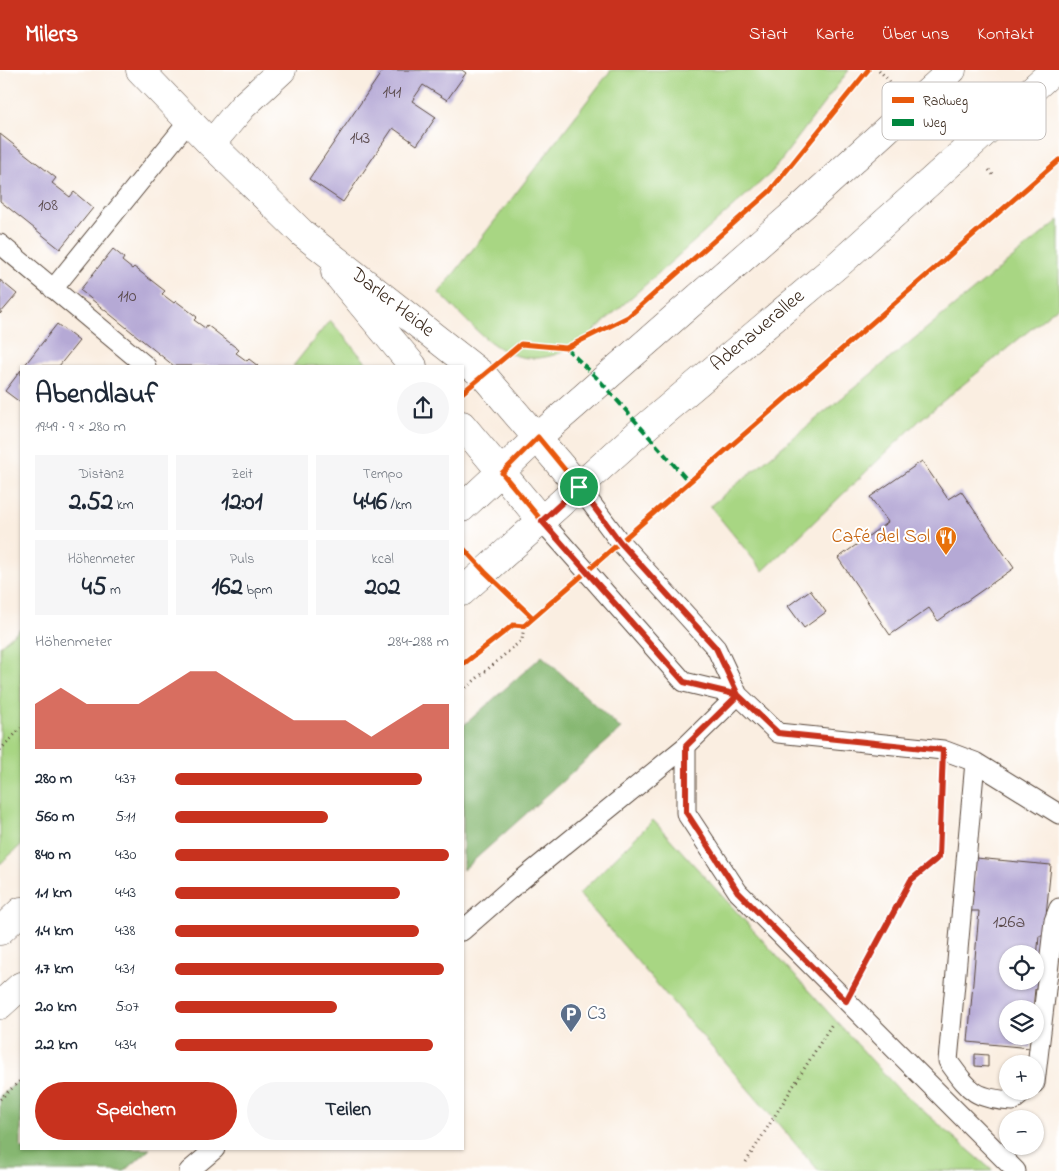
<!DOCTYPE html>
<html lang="de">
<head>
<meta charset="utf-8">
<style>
  :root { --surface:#fff; --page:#f6f6f7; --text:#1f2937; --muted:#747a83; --accent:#c8321e }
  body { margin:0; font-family:"Indie Flower",sans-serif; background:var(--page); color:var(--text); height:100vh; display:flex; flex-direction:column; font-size:19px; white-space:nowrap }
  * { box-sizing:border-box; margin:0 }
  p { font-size:16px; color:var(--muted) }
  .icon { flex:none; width:28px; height:28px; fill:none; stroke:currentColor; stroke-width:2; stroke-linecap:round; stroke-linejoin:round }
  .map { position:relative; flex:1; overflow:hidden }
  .panel { position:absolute; left:20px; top:295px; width:444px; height:785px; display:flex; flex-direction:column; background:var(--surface); border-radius:0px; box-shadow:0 1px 4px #0004 }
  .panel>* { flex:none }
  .tools { position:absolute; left:999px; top:875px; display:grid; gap:10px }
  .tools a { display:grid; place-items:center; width:45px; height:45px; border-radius:50%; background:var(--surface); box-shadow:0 1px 4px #0004; font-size:25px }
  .pin { position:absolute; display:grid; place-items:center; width:42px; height:42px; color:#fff; margin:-21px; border:2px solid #fff; border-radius:50%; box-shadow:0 1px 5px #0007 }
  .round { display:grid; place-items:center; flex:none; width:52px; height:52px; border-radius:26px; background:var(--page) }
  .summary { display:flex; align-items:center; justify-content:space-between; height:85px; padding:0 15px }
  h1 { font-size:28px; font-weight:800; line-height:38px }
  .stats { display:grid; grid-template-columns:repeat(3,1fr); gap:8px; height:85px; padding:5px 15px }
  .stats div { display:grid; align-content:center; border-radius:0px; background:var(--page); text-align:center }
  .stats b { font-size:25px; font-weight:800 }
  .stats small { font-size:14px; font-weight:400 }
  .stats p { font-size:14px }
  .chart { height:140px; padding:10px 15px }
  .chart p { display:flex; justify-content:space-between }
  .chart svg { width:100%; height:90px; margin-top:5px; fill:var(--accent); opacity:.7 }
  .button { display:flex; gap:10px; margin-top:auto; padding:10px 15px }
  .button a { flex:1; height:58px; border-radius:30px; background:var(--accent); color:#fff; font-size:20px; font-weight:800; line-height:58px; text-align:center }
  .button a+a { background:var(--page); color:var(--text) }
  ul { padding:0 15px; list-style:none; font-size:16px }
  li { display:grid; grid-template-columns:80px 60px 1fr; align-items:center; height:38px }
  li i { height:12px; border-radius:6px; background:var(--accent) }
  header { display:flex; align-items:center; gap:30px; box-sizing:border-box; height:70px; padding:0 25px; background:var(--accent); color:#fff }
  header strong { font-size:24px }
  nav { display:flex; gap:28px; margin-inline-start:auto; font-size:18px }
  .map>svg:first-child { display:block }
</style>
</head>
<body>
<header>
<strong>Milers</strong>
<nav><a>Start</a><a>Karte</a><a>Über uns</a><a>Kontakt</a></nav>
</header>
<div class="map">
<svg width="1059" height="1101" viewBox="0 0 1059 1101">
  <rect width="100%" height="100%" fill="#fff"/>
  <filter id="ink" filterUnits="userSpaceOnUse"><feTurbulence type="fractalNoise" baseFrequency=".02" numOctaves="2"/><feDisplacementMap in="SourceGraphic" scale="10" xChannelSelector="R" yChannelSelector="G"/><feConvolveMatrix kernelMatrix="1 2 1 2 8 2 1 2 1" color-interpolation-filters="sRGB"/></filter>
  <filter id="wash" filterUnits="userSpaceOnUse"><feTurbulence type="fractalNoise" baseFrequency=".0096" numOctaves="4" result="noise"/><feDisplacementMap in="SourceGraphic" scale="20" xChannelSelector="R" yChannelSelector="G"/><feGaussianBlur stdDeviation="1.12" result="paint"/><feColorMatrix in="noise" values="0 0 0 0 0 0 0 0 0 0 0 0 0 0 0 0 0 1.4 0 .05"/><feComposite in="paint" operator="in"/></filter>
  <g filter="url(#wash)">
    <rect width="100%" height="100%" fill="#faeee1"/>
    <path fill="#a8d683" stroke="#728050" d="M611,0H849L772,102L579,274C512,312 484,266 439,223Z
      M1059,150V236L921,349L763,501L710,436Z
      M330,250L369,296H293Z
      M21,558V775L0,794V576Z
      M653,750L899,1020L993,1101H819L579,824Z"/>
    <path fill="#86b771" stroke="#607048" d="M542,586L621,659L463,800V656Z
      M21,1009V1079H150L125,1101H0V1026Z"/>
    <g id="blocks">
      <path fill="#b5a9d5" d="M383,0H462L466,3L447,30L423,15L412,31L436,47L417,75L393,58L343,132L309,109Z
        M0,64L56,108L52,113L70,127L74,122L93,138L60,179L0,131Z
        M113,179L124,188L122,191L132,199L134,197L165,221L162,224L174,233L176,231L197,247L194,250L205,258L207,255L239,280L236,283L247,291L249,289L258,296H174L80,220Z
        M0,210L17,224L0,244Z
        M57,254L79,271L59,296H24Z
        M21,300V333L5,321Z
        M922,391L948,429L961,421L1014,498L938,551L929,538L890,565L838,488L888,452L870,427Z
        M810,520L826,542L804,558L788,536Z
        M976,788L1051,795L1044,866H1039L1036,899L1035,884H1008V911H1035V906H1040L1039,919H1035L1033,939H1008V966H1031L1030,978L968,972L979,841H971Z
        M975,984L988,985V997L975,996Z"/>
    </g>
  </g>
  <g filter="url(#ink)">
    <use href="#blocks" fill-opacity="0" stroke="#58473b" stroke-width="1"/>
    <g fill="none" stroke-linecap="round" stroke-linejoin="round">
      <g stroke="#58473b" stroke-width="21">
        <path id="lane" d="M0,174L146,296
          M53,219L189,51
          M579,417L620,472L716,578L738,625L778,663L943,680L975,692L1059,744
          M542,451L684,612L738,625
          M686,676V743L738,822L1016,1101
          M975,692L948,991C970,1021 974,1029 1013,1031L1025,1021
          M462,861L509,820L686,676L738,625
          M1035,1013L1054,851L1059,838
          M189,1101L215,1079"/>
      </g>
      <g stroke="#58473b" stroke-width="29">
        <path id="street" d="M211,74L243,36L282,0"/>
      </g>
      <g stroke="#58473b" stroke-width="29">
        <path id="secondary" d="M140,0L211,74L302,163L484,306L579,417
          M335,202L413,296
          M462,355L542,451
          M462,438L538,367L806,133L952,0
          M462,522L642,360L841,192L1054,0
          M0,861L21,841
          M0,935L21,916"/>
      </g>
      <path stroke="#58473b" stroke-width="3" stroke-dasharray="1 4" stroke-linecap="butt" d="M879,0L892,14
        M989,100L994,106
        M462,621L522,570L524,556
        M0,680L21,658
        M941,731L942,708
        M860,905L911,810L939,787
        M0,1029L21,1010
        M746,1092L832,954"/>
      <use href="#lane" stroke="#fff" stroke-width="19"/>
      <use href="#street" stroke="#fff" stroke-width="28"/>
      <use href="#secondary" stroke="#fff" stroke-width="28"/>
      <path stroke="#00873e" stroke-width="4" stroke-dasharray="8 4" stroke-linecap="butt" d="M566,278L601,312L688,411"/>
      <g stroke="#fff" stroke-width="8">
        <path id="cycleway" d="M462,323L521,274L566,278L628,247L770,121L868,0
          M542,451L502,403L538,367L579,417
          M462,477L485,502L533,548
          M462,595L513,555L524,556L1059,90"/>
      </g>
      <use href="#cycleway" stroke="#e8590c" stroke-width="5"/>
    </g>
  </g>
  <g fill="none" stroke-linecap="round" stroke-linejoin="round" filter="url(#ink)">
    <g stroke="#fff" stroke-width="10">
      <path id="route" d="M579,417L620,472L716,578L738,625L686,676V742L738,822L846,931L911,810L939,787L943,680L778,663L738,625L684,612L542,451L579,417"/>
    </g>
    <use href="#route" stroke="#c8321e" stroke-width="6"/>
  </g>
  <defs>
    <g id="restaurant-pin" transform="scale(1.125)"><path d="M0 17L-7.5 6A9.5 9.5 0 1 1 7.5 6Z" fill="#e8710a" stroke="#fff"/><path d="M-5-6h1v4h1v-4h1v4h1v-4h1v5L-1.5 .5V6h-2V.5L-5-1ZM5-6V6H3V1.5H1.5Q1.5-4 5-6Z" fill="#fff"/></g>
    <g id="parking-pin" transform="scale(1.125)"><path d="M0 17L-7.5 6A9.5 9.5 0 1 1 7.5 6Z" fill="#5c6f8a" stroke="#fff"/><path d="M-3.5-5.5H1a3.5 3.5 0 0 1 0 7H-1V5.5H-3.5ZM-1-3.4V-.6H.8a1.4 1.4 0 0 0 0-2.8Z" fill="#fff"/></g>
  </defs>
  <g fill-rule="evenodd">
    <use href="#restaurant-pin" x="946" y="467"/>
    <use href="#parking-pin" x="571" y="944"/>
  </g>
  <g text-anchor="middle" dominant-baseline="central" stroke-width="4" stroke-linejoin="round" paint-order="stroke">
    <g font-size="18" fill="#5a4a4c">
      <text x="392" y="23">141</text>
      <text x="360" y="69">143</text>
      <text x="48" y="136">108</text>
      <text x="127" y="227">110</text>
      <text x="1009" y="853">126a</text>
    </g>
    <g font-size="20" fill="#3b2a1e" stroke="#fff">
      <text transform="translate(392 233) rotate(38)">Darler Heide</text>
      <text transform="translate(758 261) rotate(-40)">Adenauerallee</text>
    </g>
    <g font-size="20" fill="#c56008" stroke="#fff" text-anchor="end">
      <text x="930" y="467">Café del Sol</text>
    </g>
    <g font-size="20" fill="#4e5e75" stroke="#fff" text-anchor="start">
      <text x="587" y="944">C3</text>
    </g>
  </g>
  <rect x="882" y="12" width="164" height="58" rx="8" fill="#fff" stroke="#c4bfbc" stroke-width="1"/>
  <rect x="892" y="27" width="22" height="6" fill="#e8590c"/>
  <rect x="892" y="49" width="22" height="7" fill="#00873e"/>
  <g font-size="14" fill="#3b2a1e">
    <text x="923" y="35">Radweg</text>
    <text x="923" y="57">Weg</text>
  </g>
</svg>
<div class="tools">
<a><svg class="icon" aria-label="locate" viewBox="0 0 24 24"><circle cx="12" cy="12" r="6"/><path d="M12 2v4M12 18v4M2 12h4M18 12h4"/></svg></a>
<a><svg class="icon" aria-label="layers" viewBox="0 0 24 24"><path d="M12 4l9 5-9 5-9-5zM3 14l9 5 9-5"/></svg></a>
<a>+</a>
<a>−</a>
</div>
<div class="pin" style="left:579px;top:417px;background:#1e9e55"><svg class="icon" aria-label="arrive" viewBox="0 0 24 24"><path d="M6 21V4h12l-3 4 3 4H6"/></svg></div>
<section class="panel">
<div class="summary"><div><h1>Abendlauf</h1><p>19:49 · 9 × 280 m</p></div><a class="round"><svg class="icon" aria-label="share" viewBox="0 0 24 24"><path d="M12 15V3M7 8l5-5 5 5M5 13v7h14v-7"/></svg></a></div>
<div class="stats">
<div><p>Distanz</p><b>2.52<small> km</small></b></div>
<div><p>Zeit</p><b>12:01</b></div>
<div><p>Tempo</p><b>4:46<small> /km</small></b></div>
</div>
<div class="stats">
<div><p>Höhenmeter</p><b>45<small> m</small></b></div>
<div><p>Puls</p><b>162<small> bpm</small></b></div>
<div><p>kcal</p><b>202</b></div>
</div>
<div class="chart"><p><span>Höhenmeter</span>284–288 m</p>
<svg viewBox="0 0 160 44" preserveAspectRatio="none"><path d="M0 44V22L10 14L20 22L30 22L40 22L50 14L60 6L70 6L80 14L90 22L100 30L110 30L120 30L130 38L140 30L150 22L160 22V44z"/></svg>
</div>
<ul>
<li><b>280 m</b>4:37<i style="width:90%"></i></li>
<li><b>560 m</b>5:11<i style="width:56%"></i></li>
<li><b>840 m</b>4:30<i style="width:100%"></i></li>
<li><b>1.1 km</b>4:43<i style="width:82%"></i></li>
<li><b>1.4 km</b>4:38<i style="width:89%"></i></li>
<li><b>1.7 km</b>4:31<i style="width:98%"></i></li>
<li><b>2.0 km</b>5:07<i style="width:59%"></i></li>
<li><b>2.2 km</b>4:34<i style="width:94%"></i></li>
</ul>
<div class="button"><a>Speichern</a><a>Teilen</a></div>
</section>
</div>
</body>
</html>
